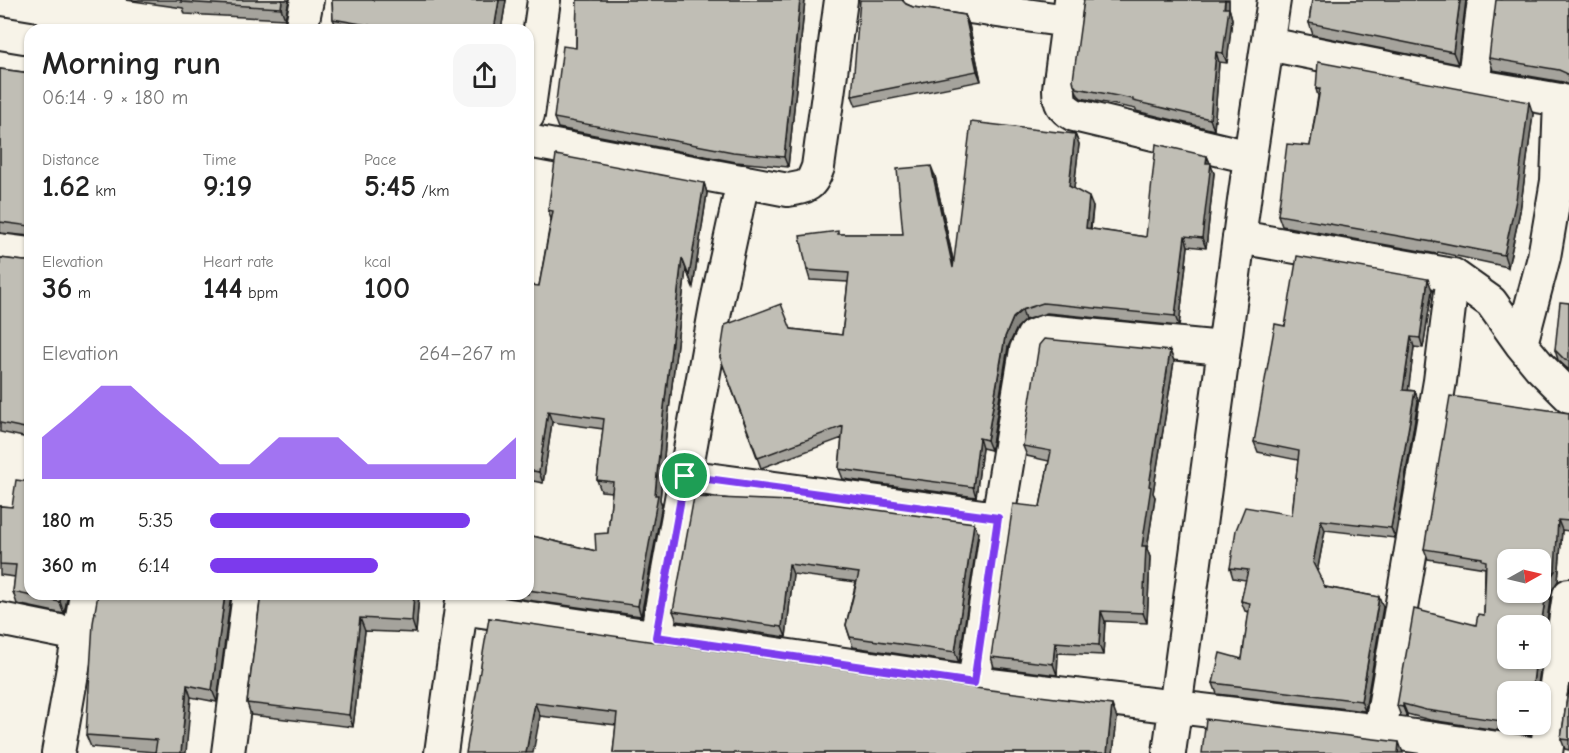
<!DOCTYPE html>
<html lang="en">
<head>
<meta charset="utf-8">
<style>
  :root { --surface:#fff; --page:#f6f6f6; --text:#222; --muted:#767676; --accent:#7c3aed }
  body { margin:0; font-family:"Comic Neue",sans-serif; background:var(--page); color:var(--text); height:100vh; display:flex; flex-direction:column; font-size:22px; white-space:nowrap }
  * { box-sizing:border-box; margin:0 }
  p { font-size:20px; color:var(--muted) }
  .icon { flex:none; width:33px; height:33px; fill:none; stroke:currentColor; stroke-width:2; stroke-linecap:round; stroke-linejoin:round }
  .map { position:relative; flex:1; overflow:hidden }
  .details { position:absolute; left:24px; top:24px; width:510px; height:576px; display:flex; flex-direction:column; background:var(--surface); border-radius:18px; box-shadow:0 2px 4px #0004 }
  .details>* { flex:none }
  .needle { width:39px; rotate:82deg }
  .controls { position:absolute; left:1497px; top:549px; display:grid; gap:12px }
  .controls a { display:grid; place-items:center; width:54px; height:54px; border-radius:12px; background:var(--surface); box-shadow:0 2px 4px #0004; font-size:30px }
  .pin { position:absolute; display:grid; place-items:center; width:51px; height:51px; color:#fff; margin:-26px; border:3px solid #fff; border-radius:50%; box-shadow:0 2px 6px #0007 }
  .round { display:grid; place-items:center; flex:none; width:63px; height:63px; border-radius:18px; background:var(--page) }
  .headline { display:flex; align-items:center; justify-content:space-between; height:102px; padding:0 18px }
  h1 { font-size:33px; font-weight:700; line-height:45px }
  .figures { display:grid; grid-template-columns:repeat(3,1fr); gap:9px; height:102px; padding:6px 18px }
  .figures div { display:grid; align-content:center }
  .figures b { font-size:30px; font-weight:700 }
  .figures small { font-size:16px; font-weight:400 }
  .figures p { font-size:16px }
  .chart { height:168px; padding:12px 18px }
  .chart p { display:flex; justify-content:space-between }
  .chart svg { width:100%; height:108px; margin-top:6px; fill:var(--accent); opacity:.7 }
  ul { padding:0 18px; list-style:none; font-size:20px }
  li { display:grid; grid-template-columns:96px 72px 1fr; align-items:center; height:45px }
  li i { height:15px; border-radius:8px; background:var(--accent) }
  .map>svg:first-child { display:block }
</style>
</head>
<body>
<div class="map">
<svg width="1569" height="753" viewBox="0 0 1569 753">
  <rect width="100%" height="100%" fill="#f7f3e8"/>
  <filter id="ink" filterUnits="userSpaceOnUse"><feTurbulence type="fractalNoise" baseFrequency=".0167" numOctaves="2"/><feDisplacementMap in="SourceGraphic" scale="12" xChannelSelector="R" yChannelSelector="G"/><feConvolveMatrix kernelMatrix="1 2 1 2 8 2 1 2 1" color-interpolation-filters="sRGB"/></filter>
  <g filter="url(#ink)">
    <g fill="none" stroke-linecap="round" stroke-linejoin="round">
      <g stroke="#1c1c1c" stroke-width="36">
        <path id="street" d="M920,0L1068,21
          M1071,0L1059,89C1059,103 1062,108 1074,115L1250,157
          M301,30L307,0
          M0,33L30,38
          M1268,44L1473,85L1484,0
          M1473,85L1560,100L1569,110
          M528,115L544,0
          M528,141L788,190C808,187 811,186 818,167L841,0
          M1239,237L1453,275L1491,302L1521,344L1544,257L1557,181L1560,100
          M0,250L30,254
          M1521,344L1540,367L1569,396
          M685,476L998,518
          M461,608L974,683L1380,731L1531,753
          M0,619L79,635
          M656,637L716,306L743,181
          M974,683L998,518L1026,350L1033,336L1045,331L1223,348
          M1380,731L1440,381L1453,275
          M58,753L86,594
          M228,753L249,594
          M441,753L463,594
          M1169,753L1250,157L1274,0
          M1546,753L1569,595"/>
      </g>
      <use href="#street" stroke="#f7f3e8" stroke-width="32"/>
    </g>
    <path fill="#a5a39c" stroke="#1c1c1c" stroke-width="1.5" d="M126,0H289L285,19L185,14L183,8Z
      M332,0H506L501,30H338L333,19Z
      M577,0H805L788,167L736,162L558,128L554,118L576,48Z
      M1084,0H1229V8L1232,19L1227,63L1219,62L1214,130L1136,111V109L1081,98L1078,95L1074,85Z
      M1312,0H1466L1458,64L1313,35L1309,23Z
      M1569,0V85L1563,82L1493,70L1489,58Z
      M906,4L913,7L965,15L969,25L981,81L856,106L852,96Z
      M0,69L30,73V236L0,233Z
      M1316,89L1533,114L1520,211L1508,267L1438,252L1437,254L1282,226L1278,215L1310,146L1318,96Z
      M1075,134L1079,144L1074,188L1093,207L1091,229L1146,237L1207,156L1214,173L1206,248L1188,246L1179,326L1047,313L1025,320L1017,328L1008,347L991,450L982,448L976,497L843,479L839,469L842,438L761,468L720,357L791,329L842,335L848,282L810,280L807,270L839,234H903L935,176L954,264Z
      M704,183L707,193L693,287L686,269L666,435L660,500L662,505L641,616L500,596V594H528V535L596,551L608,533L612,492L601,491L597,480L603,429L552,422L543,483L528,480V307L539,286L551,219L548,210Z
      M0,258L24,261H30V430L28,438L0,432Z
      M1432,290L1423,348L1414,347L1408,390L1415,391L1418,401L1395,538L1325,530L1317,572L1325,587L1379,597L1383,607L1365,711L1217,694L1213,683L1242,659L1249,612L1245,611L1241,601L1246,580L1233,578L1230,568L1292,515L1298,460L1258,452L1254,442Z
      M1569,303V370L1558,360L1555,350Z
      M1170,351L1174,361L1153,493L1155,497L1147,549L1150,557L1147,623L1105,621L1103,655L1058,653L1057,675L994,667L991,657L1040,507L1049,461L1027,456L1023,446Z
      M1569,413V531L1562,530L1558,581L1551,592L1537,692H1508V724H1532L1530,735L1430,720L1407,714V717L1401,716L1397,706L1476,625L1484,615L1485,568L1428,559L1424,549Z
      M816,502L978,533L959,663L853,647L846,625L856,582L793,574L786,637L677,621L673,611Z
      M0,506L12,507L68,594L64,614L17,604L13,592L15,577L0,575Z
      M231,594L217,702L191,697L155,752L91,747L86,735Z
      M261,594H419L416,633L365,631L353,727L251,715L247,703Z
      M489,618L1117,718L1113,753H613L616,725L540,716Z
      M1569,684V750L1565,749L1561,739Z"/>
    <path fill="#86857f" stroke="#1c1c1c" stroke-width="1.5" d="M282,0H289L285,19L281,8Z
      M499,0H506L501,30H494Z
      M800,0H805L788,167L784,157Z
      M1225,0H1229V8L1232,19L1227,63L1223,53Z
      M1460,0H1466L1458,64L1453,52Z
      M965,15L969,25L981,81L977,71Z
      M1216,52L1219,62L1214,130L1210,119Z
      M1529,102L1533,114L1520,211L1508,267L1504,255Z
      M1075,134L1079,144L1073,196L1069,186Z
      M1207,156L1214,173L1206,248L1202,238Z
      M931,166L935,176L957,279L953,268Z
      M704,183L707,193L693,287L689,276Z
      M1089,197L1093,207L1089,238L1086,228Z
      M1185,236L1188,246L1179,326L1175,316Z
      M682,258L686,269L666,435L660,500L662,505L641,616L638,606L655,495L662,424Z
      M1428,279L1432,290L1423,348L1420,338Z
      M1022,310L1025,320L1017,328L1008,347L991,450L987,440L1005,337L1013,318Z
      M1411,337L1414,347L1407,400L1403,390Z
      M1170,351L1174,361L1153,493L1155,497L1147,549L1150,557L1147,623L1143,613L1142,546L1149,486Z
      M1415,391L1418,401L1395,538L1391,528Z
      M30,401V430L28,438L25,428Z
      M548,411L552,422L543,483L539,472Z
      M979,438L982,448L976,497L973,487Z
      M1321,520L1325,530L1317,573L1313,563Z
      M1558,520L1562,530L1558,581L1551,592L1537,692H1532L1536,658H1540V631Z
      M974,523L978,533L959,663L955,652Z
      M789,564L793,574L786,637L782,627Z
      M61,594H68L64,614L60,602Z
      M225,594H231L217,702L212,690Z
      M414,594H419L416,633L412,621Z
      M1379,597L1383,607L1365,711L1361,701Z
      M1101,611L1105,621L1103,655L1099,645Z
      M360,618L365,631L353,727L349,715Z
      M1055,642L1058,653L1057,675L1053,664Z
      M187,685L191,697L186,753H181Z
      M535,703L540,716L533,753H526Z
      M1403,704L1407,714V717L1403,707Z
      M1112,705L1117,718L1113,753H1107Z
      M1527,724H1532L1530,735Z
      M1399,742L1403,753H1398Z"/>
    <path fill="#c0beb5" stroke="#1c1c1c" stroke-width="1.5" fill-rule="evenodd" d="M181,0H282L281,8L181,2Z
      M332,0H499L494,30H395L333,19Z
      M577,0H800L784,157L733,152L554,118L563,46L576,48Z
      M860,0H902L906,4L913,7L965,15L977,71L852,96Z
      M1084,0H1225L1224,8H1229L1223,53L1216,52L1210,119L1133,101V99L1077,88L1074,85L1073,80Z
      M1312,0H1460L1453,52L1309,23Z
      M1496,0H1569V77L1566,73L1559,70L1489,58Z
      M1318,62L1529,102L1516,200L1504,255L1433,241V242L1278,215L1287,144L1310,146L1320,89H1316Z
      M0,69L30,73V226L0,222Z
      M971,122L1075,134L1069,186L1089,197L1086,228L1146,237L1156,144L1207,156L1206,163H1211L1202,238L1185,236L1175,316L1043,303L1022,310L1013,318L1005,337L987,440L979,438L973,487L839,469L843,426L758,458L720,357L725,325L781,304L791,329L842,335L849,273L807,270L800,236L838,231V234H903L897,169L931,166L953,268Z
      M556,155L704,183L689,276L682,258L662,424L655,495H658L638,606L528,590V535L596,551L595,534L608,533L613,482L597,480L604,419L548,411L539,472L528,470V307L531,285L539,286L553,211L548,210Z
      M1297,256L1428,279L1420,338L1411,337L1403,390L1415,391L1391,528L1321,520L1313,563L1325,587L1379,597L1361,701L1213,683L1220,653L1242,659L1250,603L1241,601L1248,570L1230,568L1236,530L1245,507L1292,515L1299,451L1254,442L1275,324L1285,326Z
      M0,258L24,261H30V401L25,428L0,423Z
      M1560,302L1569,303V361L1565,360L1555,350Z
      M1044,339L1170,351L1149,486L1151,487L1142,546H1146L1143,613L1101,611L1099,645L1055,642L1053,664L991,657L1013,504L1040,507L1051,451L1023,446L1039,345Z
      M1450,396L1569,413V521L1558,520L1555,571L1548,582L1540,631V626H1508V658H1536L1532,692H1508V722L1426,710L1403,704V707L1397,706L1414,609L1476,625L1478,614L1484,615L1486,561L1482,560V558L1424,549ZM1508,560H1540V592H1508Z
      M16,480L30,482V594H61L60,602L13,592L16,565L0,564V506L12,507Z
      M694,497L816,502L974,523L955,652L850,637L846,625L859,573L789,564L782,627L673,611Z
      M98,594H225L212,690L187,685L181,753H155L157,740L86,735L93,623Z
      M261,594H414L412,621L360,618L349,715L247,703Z
      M489,618L967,687L1112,705L1107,753H613L617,713L535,703L526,753H466Z
      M1569,684V740L1561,739Z
      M1206,719L1399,742L1398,753H1202Z"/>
  </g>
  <g fill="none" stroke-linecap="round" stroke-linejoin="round" filter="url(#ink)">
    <g stroke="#fff" stroke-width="12">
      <path id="route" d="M685,476L998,518L974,683L656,637Z"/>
    </g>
    <use href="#route" stroke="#7c3aed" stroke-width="8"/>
  </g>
</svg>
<div class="controls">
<a><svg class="needle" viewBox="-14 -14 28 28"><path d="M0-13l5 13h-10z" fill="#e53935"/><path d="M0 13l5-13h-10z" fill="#767676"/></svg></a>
<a>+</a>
<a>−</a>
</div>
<div class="pin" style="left:685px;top:476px;background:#1e9e55"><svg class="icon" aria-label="arrive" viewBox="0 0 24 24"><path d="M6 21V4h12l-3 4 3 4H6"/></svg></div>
<section class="details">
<div class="headline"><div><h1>Morning run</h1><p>06:14 · 9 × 180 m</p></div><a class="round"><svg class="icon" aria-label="share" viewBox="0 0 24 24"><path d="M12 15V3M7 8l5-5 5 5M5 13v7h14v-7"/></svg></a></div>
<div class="figures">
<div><p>Distance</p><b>1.62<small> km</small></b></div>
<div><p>Time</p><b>9:19</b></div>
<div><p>Pace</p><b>5:45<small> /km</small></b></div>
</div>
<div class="figures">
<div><p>Elevation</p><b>36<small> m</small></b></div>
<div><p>Heart rate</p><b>144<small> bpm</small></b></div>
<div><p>kcal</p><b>100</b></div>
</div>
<div class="chart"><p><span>Elevation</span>264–267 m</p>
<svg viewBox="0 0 160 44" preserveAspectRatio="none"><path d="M0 44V27L10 17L20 6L30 6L40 17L50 27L60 38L70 38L80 27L90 27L100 27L110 38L120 38L130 38L140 38L150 38L160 27V44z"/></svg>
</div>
<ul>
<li><b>180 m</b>5:35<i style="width:85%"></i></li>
<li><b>360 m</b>6:14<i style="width:55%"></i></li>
</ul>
</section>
</div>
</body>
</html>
